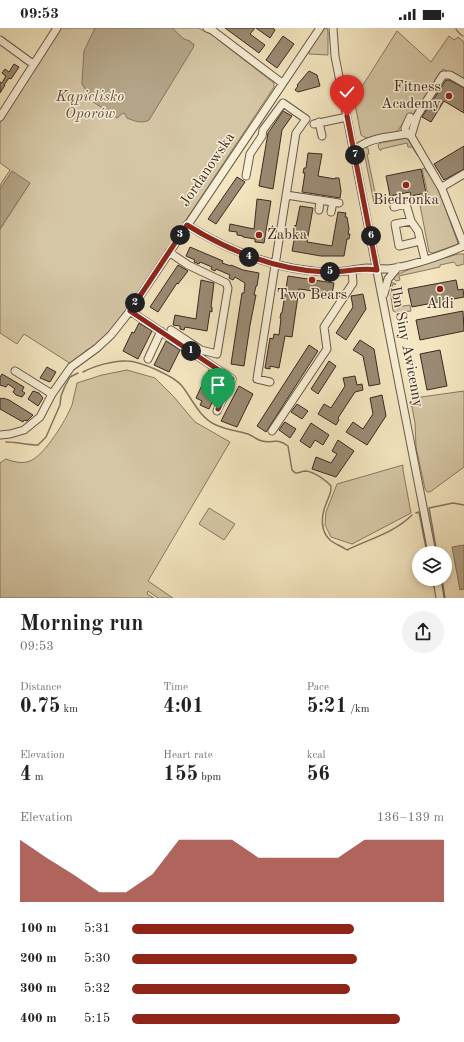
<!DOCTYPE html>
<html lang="en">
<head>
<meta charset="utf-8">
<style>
  :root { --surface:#fff; --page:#f2f2f2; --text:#222; --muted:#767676; --accent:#8f2418 }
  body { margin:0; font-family:"Old Standard TT",serif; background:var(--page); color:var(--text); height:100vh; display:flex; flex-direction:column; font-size:15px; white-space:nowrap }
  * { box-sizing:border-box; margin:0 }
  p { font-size:13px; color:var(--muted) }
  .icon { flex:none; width:22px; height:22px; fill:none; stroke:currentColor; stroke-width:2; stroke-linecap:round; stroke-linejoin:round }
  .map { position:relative; height:570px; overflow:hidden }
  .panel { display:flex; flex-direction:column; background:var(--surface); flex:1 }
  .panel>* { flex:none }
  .buttons { position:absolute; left:412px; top:518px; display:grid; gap:8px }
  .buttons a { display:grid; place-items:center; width:40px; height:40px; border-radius:50%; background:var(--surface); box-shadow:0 2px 6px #0003; font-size:20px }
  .pin { position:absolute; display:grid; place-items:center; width:34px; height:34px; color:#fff; margin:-41px -17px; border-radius:50% 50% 50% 0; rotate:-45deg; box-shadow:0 0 4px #0007 }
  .pin .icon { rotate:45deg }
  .km { position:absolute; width:20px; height:20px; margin:-10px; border-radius:50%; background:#222; color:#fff; font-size:11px; line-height:20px; text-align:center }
  .round { display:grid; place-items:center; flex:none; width:42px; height:42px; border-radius:21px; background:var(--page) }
  .summary { display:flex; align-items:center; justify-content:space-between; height:68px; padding:0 20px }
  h1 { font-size:22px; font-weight:600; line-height:30px }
  .figures { display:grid; grid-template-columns:repeat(3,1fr); gap:6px; height:68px; padding:4px 20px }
  .figures div { display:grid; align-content:center }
  .figures b { font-size:20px; font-weight:600 }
  .figures small { font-size:11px; font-weight:400 }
  .figures p { font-size:11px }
  .chart { height:112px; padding:8px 20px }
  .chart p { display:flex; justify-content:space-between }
  .chart svg { width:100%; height:72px; margin-top:4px; fill:var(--accent); opacity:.7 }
  ul { padding:0 20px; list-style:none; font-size:13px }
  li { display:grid; grid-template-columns:64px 48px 1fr; align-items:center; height:30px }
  li i { height:10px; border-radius:5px; background:var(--accent) }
  .status { display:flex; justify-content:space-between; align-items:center; height:28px; padding:0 20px; background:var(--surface); direction:ltr }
  .status svg { height:11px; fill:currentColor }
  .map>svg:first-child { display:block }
</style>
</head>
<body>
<div class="status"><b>09:53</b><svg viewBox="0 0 49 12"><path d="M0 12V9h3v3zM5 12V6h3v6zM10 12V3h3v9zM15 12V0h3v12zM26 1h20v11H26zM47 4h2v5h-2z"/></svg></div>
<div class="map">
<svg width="464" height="570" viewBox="0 0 464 570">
  <rect width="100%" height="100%" fill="#f4e6c0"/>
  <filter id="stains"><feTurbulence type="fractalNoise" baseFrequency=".005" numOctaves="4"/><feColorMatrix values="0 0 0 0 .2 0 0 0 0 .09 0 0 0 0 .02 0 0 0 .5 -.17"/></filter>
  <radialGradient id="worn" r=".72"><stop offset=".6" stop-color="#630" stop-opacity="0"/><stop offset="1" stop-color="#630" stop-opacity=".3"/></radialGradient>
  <path fill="#d5c6a5" stroke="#887863" d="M61,0H198L213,7L221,14L274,55V59L117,296L93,320L88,321L71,336L24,306L17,316L0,305V201L30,155L0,161V157L10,142L0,135V95Z
    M327,0L328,4V27L309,26L310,20L324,1Z
    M397,3L431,34L449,8L454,12L458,9L464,14V52L443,41L410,101L409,97L414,88L410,85L397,104L366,110L361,107L352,61L363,57Z
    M407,110L418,128L412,119H408L407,115L381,121V123L379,121L378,117L380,115Z
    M363,119L368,120L369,126H367L377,174L374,175Z
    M425,140L426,143H427L438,160L458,215L456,217L433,225L429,224L419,172H416V169L428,167L422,141Z
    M458,226H464V236L457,238L454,234L440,237V239L399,248L400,252L396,253L393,250C400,242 445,230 458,226Z
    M391,254L396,256L392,257L397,279L410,277L411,283L397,285L393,283L390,261Z
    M127,342L155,350L174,369L195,394L230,414L148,553L173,570H158L148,563L147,566L154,570H0V435L6,431C14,434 22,436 30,433C45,427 66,392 72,377C74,370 75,362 77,355L102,347Z
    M464,363V439L430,464H427L425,461L416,419L415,395L411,374L414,370Z
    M403,437V442L411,485L352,516L331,509L325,497L326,484L337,456Z
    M209,480L235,496L224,512L199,496Z"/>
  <path fill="#b5a68a" stroke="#847460" d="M95,0H172L184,11L190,13L191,15L194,16L193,20L149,92C142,96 134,93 127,90L125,86L123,85L117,90L86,69L88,65L82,56V53L84,23Z
    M12,143L30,155L0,201V161Z
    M464,517V561L460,562L452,519Z"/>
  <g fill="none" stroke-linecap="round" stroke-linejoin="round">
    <path stroke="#847460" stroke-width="1.5" d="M83,344C94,338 115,332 127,333C140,333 174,348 182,358C193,372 199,389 216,397C227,402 238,403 248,406C253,408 257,412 262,413C273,416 276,409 288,418L292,442C297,448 299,443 306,443C314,444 326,452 331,458C332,464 328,470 326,476C321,488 320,503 330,512C335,516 341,518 347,522C369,511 394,505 412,487
      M6,414C17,414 27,417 38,417L46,409L60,377L61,368L65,358L70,349L78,345
      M416,485L419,484L427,525
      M437,525L429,480L453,475L464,477
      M432,551L434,559
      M442,551L445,570"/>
  </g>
  <path fill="#9b8b74" stroke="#3b2921" d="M225,0H255L250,6L265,17L259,25Z
    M256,0H273L275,2L270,10Z
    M283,8L294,16L277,40L266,32Z
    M14,36L19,39L11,51L9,50L4,57H5L0,65V54L2,55L6,48L2,45L5,41L9,44Z
    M309,43L317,47L320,58L298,64L295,62L298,58L297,57Z
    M446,52H449L464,60V85L444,73L431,94L422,89Z
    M283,83L292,88L282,102L273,161L259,158L268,105Z
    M464,118V141L444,152L434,136Z
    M308,125L322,126L318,148L335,151V150H339L341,163L340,170L302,164L305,145H303L304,140H306Z
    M421,141L426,165L411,168L410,164L390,168L386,148Z
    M237,149L245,154L216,196L208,191Z
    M257,171L271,173L264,215L255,214V211L243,209V208L237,207V204L229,203L230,196L254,201Z
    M300,178L313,180L307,214L332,218L338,184L346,185L345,189H347L349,201L348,206H350L349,211H347L344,228H321L292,223L296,202H294L295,197L296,198Z
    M190,219L223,233L222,235L231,238V237L243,242L259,245L257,258H256L254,267H256L250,297L244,338L231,336L242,265H244L245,255L235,249L233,252L229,250L230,247L216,241L215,243L211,241L212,239L200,234L199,236L194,234L195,232L186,228Z
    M178,237L188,243L178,256L177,255L158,284L150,279Z
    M288,248L334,255L332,266H331L330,270L321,269V264L299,261L292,309L285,308L279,340L270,338V341L265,340L270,310L273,311L274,306L279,307L281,290H280L281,285H282Z
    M201,252L214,255L211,279H212V284L210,283L207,303L185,299L184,302L180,301V298L173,297L175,287L196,291Z
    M456,252L458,262L463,261L464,269L412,279L408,261Z
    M363,266L366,281L346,312L336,305L353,279L351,268Z
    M463,283L464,303L420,312L416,292Z
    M139,295L152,303L138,331L123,323L132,304L134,305Z
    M360,312L374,321L380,356L369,358L363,328L353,322Z
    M166,313L180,322L169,344L154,337Z
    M309,317L318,323L266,404L257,398Z
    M440,322L447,358L427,362L420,326Z
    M329,333L336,338L318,366L311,361Z
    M47,339L56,344L50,354L40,350Z
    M209,342L223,351L209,381L200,377L202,373L196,370Z
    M2,346L24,359L22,363L25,365L22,369L16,367L13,364L15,361L8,356L6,359L0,357V349Z
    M355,348L357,357L362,356L363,362L355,364L338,390L339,392L336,397L318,386L324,376L331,380L345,358L343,350Z
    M239,358L253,366L237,399L221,393Z
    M33,363L39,365L43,370L38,378L28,371Z
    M382,367L386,388L367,417L346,404L353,394L363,401L373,386L370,370Z
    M0,370L2,371L3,370L9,372L33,387L27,393L24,392L23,394L0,381Z
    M297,376L308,383L302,391L291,384Z
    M285,394L296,401L290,410L279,402L284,395Z
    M311,395L329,407L323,417L315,412L310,420L300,413Z
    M338,412L354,423L336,449L312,441L316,429L331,435L337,426L332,423Z"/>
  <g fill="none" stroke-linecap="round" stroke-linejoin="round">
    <g stroke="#695849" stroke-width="9">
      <path id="minor" d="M207,0L212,2L282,55
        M333,0L335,28L432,525
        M460,0L464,4
        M0,12L33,36
        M0,89L57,0
        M319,94L322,108
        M314,96L347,89
        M406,106L405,100L410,89
        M411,108L417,88L443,47H450L464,55
        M354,123C366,110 389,109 406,106L411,108L442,161L464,217
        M246,148L250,126L262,108L263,102L283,75L306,91L296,105L257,351L270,354
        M442,159L464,146
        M286,167L339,175
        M394,179L406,176L411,193
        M319,182L320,172
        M331,184L333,174
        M187,197C231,224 280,244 333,244C344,244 355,241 367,240C374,240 381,241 388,241C414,238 440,228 464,218
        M420,213L399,218L395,196L411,193L418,203L425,232
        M169,224L188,237L226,255L228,260L217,326L201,322L171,302
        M384,266L388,251L398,239
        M130,283L232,351L217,383
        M148,331L161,303
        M15,343L52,366
        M272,403L327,321L324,299L353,255L352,242
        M0,407L10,406L24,402L40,389L52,366L71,339L97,320L111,307L130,283L320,0
        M437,551L440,570"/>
    </g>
    <use href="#minor" stroke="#f8efd6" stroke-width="7"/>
  </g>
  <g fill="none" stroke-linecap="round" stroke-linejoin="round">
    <g stroke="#fff" stroke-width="8">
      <path id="route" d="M218,381L232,351L130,283L187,197C229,223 275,242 325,244C343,245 360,239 377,242L347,88"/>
    </g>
    <use href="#route" stroke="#8f2418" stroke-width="5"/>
  </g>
  <g fill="#8f2418" stroke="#f8efd6" stroke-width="1.5">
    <circle cx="449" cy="68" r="4"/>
    <circle cx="406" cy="157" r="4"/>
    <circle cx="259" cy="207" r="4"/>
    <circle cx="312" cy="252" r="4"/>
    <circle cx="440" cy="261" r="4"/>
  </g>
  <g text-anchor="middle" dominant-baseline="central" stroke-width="3" stroke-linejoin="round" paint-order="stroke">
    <g font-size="15" fill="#3b2921" stroke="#f8efd6">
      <text x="441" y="59" text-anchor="end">Fitness<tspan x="441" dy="17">Academy</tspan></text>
      <text x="406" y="172">Biedronka</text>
      <text x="267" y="207" text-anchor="start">Żabka</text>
      <text x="312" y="267">Two Bears</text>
      <text x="440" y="276">Aldi</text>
    </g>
    <g font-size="15" font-style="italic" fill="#625042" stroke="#f8efd6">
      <text x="90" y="69">Kąpielisko<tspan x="90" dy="17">Oporów</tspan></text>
    </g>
    <g font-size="15" fill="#3b2921" stroke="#f8efd6">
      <text transform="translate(208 142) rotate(-56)">Jordanowska</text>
      <text transform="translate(406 319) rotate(79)">Ibn Siny Awicenny</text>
    </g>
  </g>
  <rect width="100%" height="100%" filter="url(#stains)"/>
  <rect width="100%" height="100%" fill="url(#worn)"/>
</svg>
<div class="buttons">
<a><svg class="icon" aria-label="layers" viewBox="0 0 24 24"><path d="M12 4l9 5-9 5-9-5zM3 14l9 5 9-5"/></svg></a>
</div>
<div class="pin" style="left:218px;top:381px;background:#1e9e55"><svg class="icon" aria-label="arrive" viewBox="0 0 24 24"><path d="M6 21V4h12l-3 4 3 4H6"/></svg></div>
<div class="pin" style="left:347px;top:88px;background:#d93025"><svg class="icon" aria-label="check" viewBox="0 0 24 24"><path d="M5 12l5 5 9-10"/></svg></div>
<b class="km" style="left:191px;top:323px">1</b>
<b class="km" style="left:135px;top:275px">2</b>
<b class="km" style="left:180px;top:207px">3</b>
<b class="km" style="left:249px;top:229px">4</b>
<b class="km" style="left:330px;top:244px">5</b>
<b class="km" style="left:371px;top:208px">6</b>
<b class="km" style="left:355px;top:127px">7</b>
</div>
<section class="panel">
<div class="summary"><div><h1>Morning run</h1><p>09:53</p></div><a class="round"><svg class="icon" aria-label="share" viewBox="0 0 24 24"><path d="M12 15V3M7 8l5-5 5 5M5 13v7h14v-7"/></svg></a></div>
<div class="figures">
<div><p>Distance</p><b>0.75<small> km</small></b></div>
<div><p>Time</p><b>4:01</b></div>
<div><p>Pace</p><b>5:21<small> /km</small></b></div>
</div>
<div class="figures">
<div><p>Elevation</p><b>4<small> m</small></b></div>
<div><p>Heart rate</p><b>155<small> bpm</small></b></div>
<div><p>kcal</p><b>56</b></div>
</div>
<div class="chart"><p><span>Elevation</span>136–139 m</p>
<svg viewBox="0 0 160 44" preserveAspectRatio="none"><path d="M0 44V6L10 17L20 27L30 38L40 38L50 27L60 6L70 6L80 6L90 17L100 17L110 17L120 17L130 6L140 6L150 6L160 6V44z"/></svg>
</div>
<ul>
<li><b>100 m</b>5:31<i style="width:71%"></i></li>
<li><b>200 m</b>5:30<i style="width:72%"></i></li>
<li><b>300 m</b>5:32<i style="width:70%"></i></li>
<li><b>400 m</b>5:15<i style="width:86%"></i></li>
</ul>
</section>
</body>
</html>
